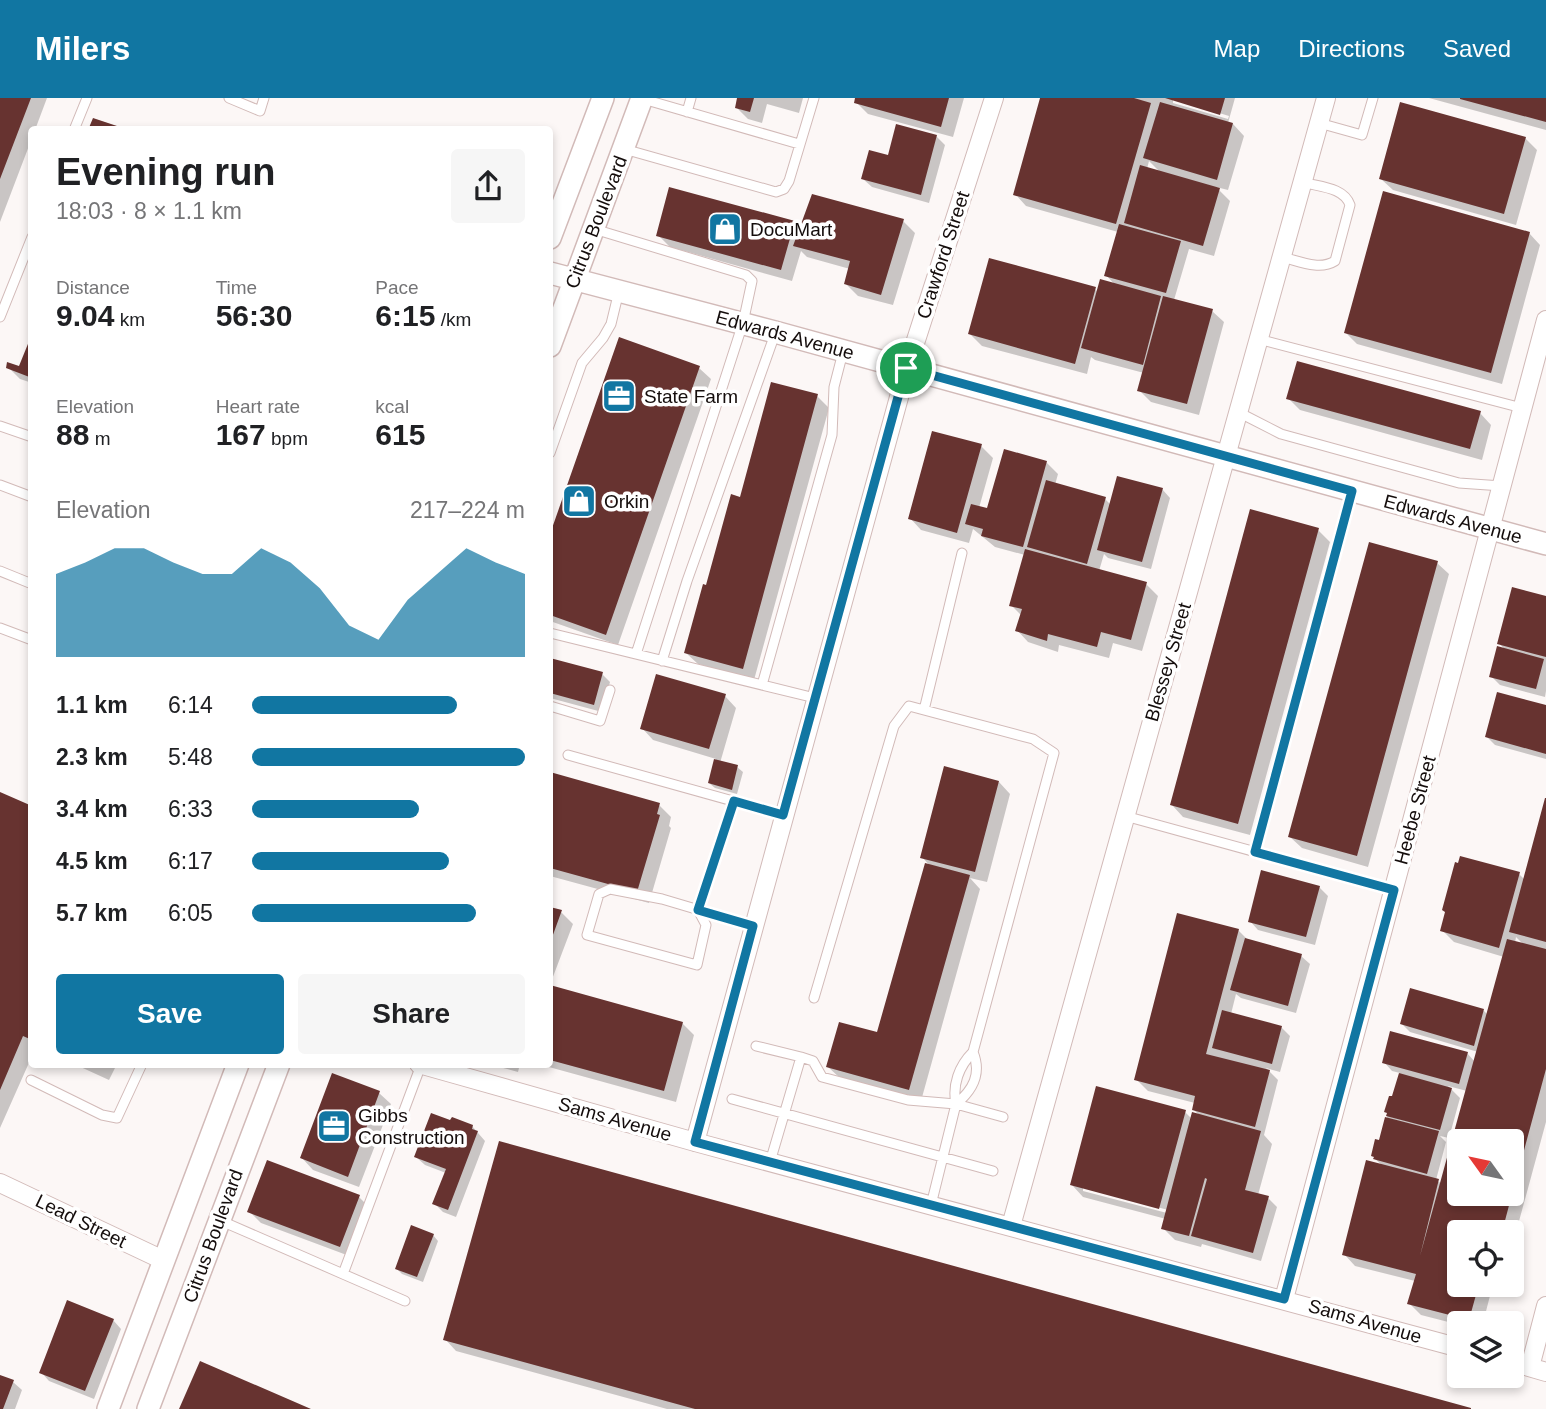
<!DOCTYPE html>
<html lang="en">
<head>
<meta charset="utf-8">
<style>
  :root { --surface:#fff; --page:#f6f6f6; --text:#202124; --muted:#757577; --accent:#1176a2 }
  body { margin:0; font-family:Helvetica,sans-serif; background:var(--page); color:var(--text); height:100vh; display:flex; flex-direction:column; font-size:26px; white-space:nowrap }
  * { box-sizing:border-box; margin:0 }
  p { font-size:23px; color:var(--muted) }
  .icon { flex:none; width:38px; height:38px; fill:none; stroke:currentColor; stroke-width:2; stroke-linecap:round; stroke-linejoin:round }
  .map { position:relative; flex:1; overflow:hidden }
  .details { position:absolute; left:28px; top:28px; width:525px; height:942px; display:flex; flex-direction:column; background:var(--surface); border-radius:7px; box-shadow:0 4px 10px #0003 }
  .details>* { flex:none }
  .needle { width:46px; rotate:303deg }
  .tools { position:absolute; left:1447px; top:1031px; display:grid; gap:14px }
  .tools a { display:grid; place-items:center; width:77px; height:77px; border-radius:7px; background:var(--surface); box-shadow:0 4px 10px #0003; font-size:35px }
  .pin { position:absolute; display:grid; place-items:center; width:60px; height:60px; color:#fff; margin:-30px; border:4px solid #fff; border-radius:50%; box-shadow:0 2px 7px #0007 }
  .round { display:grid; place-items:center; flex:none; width:74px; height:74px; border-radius:7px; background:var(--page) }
  .headline { display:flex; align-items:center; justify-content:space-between; height:119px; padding:0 28px }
  h1 { font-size:38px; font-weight:800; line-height:52px }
  .stats { display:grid; grid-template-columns:repeat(3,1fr); gap:10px; height:119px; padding:7px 28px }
  .stats div { display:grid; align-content:center }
  .stats b { font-size:30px; font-weight:800 }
  .stats small { font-size:19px; font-weight:400 }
  .stats p { font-size:19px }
  .chart { height:196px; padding:14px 28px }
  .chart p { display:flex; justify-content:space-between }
  .chart svg { width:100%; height:126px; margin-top:7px; fill:var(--accent); opacity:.7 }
  .primary-button { display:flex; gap:14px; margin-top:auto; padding:14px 28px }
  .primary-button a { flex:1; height:80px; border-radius:7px; background:var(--accent); color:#fff; font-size:28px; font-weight:800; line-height:80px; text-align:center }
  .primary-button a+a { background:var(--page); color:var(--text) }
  ul { padding:0 28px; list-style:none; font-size:23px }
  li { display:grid; grid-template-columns:112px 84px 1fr; align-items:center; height:52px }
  li i { height:18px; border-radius:9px; background:var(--accent) }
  header { display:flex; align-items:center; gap:42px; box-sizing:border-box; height:98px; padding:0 35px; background:var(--accent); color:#fff }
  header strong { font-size:33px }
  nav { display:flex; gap:38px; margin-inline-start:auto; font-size:24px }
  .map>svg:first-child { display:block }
</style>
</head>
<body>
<header>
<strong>Milers</strong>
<nav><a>Map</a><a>Directions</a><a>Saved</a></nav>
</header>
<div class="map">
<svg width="1546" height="1311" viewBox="0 0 1546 1311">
  <rect width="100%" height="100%" fill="#fcf7f6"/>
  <path fill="#0003" fill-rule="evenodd" d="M0,0H47L35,32H32V40L0,124Z
    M739,0H803L799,15L767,6L762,25L748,21L737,10Z
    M857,0H964L953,39L868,16L856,4Z
    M1042,0H1235L1228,25L1233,26L1244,38L1228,92L1216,89L1230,103L1214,158L1189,151L1174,202L1212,213L1224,224L1199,317L1151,304L1139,292L1144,275L1095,262L1091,259L1087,276L982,248L970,236L1095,191L1098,194L1116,188L1106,177L1118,134L1026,108L1015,96ZM1173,1L1229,18L1228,21L1173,5ZM1149,63L1160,74L1147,71Z
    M1429,0H1546V32Z
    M936,38L945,47L929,105L872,89L863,81Z
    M1525,40L1537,52L1516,127L1393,92L1381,81Z
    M903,123L915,135L893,207L858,198L846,186L850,171L807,159L801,153L792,183L670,149L658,137L794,125L801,132Z
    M1529,135L1540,147L1502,286L1357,246L1346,235Z
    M32,240V285L20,281L8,269L20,271Z
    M620,242L699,270L711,281L618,547L550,523V441Z
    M817,298L829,310L754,582L698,566L686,555L741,401Z
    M1288,300L1480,315L1491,327L1482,362L1300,312Z
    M981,348L993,360L979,410L988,412L1046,364L1058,376L1055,387L1105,401L1111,407L1162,391L1170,400L1151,471L1108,460L1104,456L1099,473L1146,486L1158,498L1142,553L1113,545L1109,560L1059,547L1058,554L1028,544L1017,532L1022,518L1011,507L1025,457L995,449L973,431L969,445L921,432L910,420Z
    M1318,432L1330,444L1250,737L1183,719L1172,707Z
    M1437,465L1449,476L1368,769L1302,750L1290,739Z
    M1546,500V593L1545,599L1500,587L1491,578L1506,553L1499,545Z
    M550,561L602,576L610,584L602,614L550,600Z
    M725,598L736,610L720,665L737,669L743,674L737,696L715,690L709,685L716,661L653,642L642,630Z
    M1546,609V661L1495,647L1487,639Z
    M551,676L659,707L671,719L669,728L671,730L649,805L550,778Z
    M999,684L1010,696L987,784L970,780L980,791L921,1003L840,980L828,969L878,937L931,769L922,759Z
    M0,696L32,710V958L0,1030Z
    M1546,704V1024L1512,1149V1134H1460V1186H1493L1483,1225H1460V1227L1421,1217L1409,1205L1415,1183L1355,1168L1344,1156L1383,1068L1375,1061L1400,975L1392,973L1384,964L1467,955L1475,964L1478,954L1410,934L1402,926L1412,892L1484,913L1488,917L1504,859L1454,844L1442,832L1519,776L1525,782ZM1516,839L1525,848L1515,845ZM1448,988L1467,993L1442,1086L1436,1082L1446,1044L1440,1038L1449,1040L1460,1000ZM1460,1043H1512V1096H1460Z
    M1319,789L1328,798L1315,847L1258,832L1250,823Z
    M550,811L561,814L573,826L551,884Z
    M1238,832L1249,843L1301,858L1310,866L1296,915L1241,900L1236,896L1231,916L1281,929L1290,938L1280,974L1266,970L1278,982L1264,1037L1272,1046L1258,1097L1268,1100L1277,1109L1261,1163L1202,1146L1201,1149L1175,1142L1163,1130L1166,1121L1083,1099L1072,1087L1185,1014L1192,1021L1200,1018L1194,1012L1195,1005L1148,993L1136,981ZM1083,1089L1168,1112L1167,1115L1083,1093Z
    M550,889L682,925L694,937L676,1004L538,966H550Z
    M74,966H117L109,982Z
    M488,966H520L518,974Z
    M379,995L391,1006L359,1089L313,1072L302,1060Z
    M472,1028L485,1043L456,1119L443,1114L434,1105L446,1075L425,1067L416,1059Z
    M359,1099L370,1110L352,1159L261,1125L249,1113Z
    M433,1137L438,1143L423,1184L402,1176L397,1171Z
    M113,1222L121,1231L94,1301L49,1283L41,1274Z
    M445,1241L1468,1311H667L456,1253Z
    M0,1279L13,1284L22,1292L15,1311H0Z"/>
  <path fill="#673330" d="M0,0H31L0,81Z
    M737,0H754L750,14L735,10Z
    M855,0H949L941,29L854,5Z
    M1040,0H1134L1151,5L1116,126L1013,97Z
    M1165,0H1225L1220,17Z
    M1460,0H1546V24L1460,1Z
    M1160,4L1233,25L1217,82L1143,60Z
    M1400,4L1526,39L1504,116L1379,81Z
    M93,20L126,31V32H88Z
    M896,26L937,37L921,97L861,81L869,52L888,57Z
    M1140,67L1220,90L1203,148L1124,125Z
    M669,89L795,123L781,172L656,138Z
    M1383,93L1530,134L1491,275L1344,235Z
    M812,96L904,121L881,197L844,186L850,163L793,148Z
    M1119,126L1181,143L1166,195L1104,178Z
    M989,160L1096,189L1075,266L968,236Z
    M1100,181L1161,198L1143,267L1081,250Z
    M1163,198L1213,211L1187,306L1137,293Z
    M32,236V280L6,270L7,264L19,268Z
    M619,239L700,268L606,537L550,517V436Z
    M1297,263L1481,313L1470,351L1286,301Z
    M771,284L818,296L743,571L684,555L703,486L706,487L731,396L740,399Z
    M932,333L982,346L957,435L908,421Z
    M1004,351L1047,363L1023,449L981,438L983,431L965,426L971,406L987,410Z
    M1117,378L1163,390L1142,464L1097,452Z
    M1046,382L1106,399L1087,466L1027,449Z
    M1250,411L1319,430L1238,726L1170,707Z
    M1369,444L1438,463L1357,758L1288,739Z
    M1025,451L1147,484L1131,542L1101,534L1097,549L1048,536L1047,543L1015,533L1022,511L1009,508Z
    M1512,489L1546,498V559L1497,546Z
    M1497,548L1544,561L1536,591L1489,579Z
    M550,560L603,574L594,607L550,595Z
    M656,576L726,596L709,651L640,631Z
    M1497,594L1546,607V656L1485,639Z
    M714,661L738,667L732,692L708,685Z
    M944,668L999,683L975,774L920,760Z
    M550,674L660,705L657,716L660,717L637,794L550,770Z
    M0,694L32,708V942L23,938L0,992Z
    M1545,700H1546V844L1509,834Z
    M1460,758L1520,774L1499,850L1440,833L1445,814L1442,812L1455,764L1458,765Z
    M925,765L970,777L909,992L826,969L839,924L877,934Z
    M1261,772L1320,788L1306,839L1248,824Z
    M550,809L562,812L550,845Z
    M1177,815L1239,831L1206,956L1270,972L1255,1029L1192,1012L1195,998L1134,982Z
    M1245,840L1302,856L1288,908L1230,892Z
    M1507,841L1546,851V971L1513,1093L1512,1043H1460V1096H1512L1502,1134H1460V1186H1479L1469,1222L1407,1206L1416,1176L1342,1157L1366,1062L1439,1081L1420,1158Z
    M550,887L683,924L664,993L550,962Z
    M1410,890L1484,911L1474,948L1400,926Z
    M1222,912L1282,928L1272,966L1212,950Z
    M1390,933L1468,954L1459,986L1382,965Z
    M332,975L380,993L348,1079L300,1060Z
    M1399,975L1452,990L1440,1032L1386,1018L1387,1015L1384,1014L1389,998H1392Z
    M1096,988L1186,1012L1159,1111L1070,1087Z
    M1192,1014L1261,1033L1245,1092L1269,1098L1253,1155L1191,1138L1207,1081L1205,1080L1189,1138L1161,1131Z
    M431,1015L450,1022L452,1019L473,1027L472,1031L478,1033L448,1112L432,1106L446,1071L414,1059Z
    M1385,1019L1439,1033L1427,1076L1373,1061L1374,1059L1371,1058L1375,1041L1379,1042Z
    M499,1043L1471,1310V1311H695L443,1242Z
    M267,1062L360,1097L340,1149L247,1114Z
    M411,1127L434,1136L417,1179L395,1171Z
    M67,1202L114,1221L85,1293L39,1275Z
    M200,1263L311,1311H179Z
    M0,1277L14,1282L3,1311H0Z"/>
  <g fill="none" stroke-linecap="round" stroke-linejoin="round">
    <g stroke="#d2bab8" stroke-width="11">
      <path id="service" d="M229,0L260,13L264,0
        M643,1L799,46
        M687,14L691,0
        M1319,25L1362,37L1373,0
        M74,32L87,0
        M624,51L776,94L784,91L789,83L814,0
        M594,131L746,177L752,183L743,225L636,556
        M1282,159C1299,163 1319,173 1335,163L1350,107C1344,89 1319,89 1302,84
        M0,219L32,139
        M1258,241L1522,310
        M1238,314L1281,336L1459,385L1502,388
        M0,328L32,339
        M550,355L582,265L603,240L611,226L619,193
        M0,387L32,399
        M0,473L32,486
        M0,530L32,542
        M550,535L815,600
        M662,563L687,483L775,236
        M762,587L832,337L834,289L843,254
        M550,608L600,623L610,592
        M924,612L962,455
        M568,657L783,717
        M734,703L698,812L706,827L697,867L587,837L599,796L610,791L662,801L753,828
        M1125,718L1394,792
        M1255,754L1352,393
        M814,900L894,628L909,608L1033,641L1054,655L973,954C959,968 952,987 956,1006
        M756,948L801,959L770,1064
        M801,959L813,963L822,979L908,1002L956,1006C973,992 982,976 973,954
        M31,982L102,1017L117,1020L142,966
        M732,1001L993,1073
        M931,1107L956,1006L1003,1019
        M219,1122L343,1176L421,967
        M343,1176L405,1203"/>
    </g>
    <g stroke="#d2bab8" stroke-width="20">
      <path id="minor" d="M419,966L695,1044L1460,1250
        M695,1044L907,270L994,0
        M0,1085L163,1162
        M1011,1128L1326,0
        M1284,1201L1546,222
        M1512,1264L1546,1274
        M1530,1269L1546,1208"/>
    </g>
    <g stroke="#d2bab8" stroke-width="24">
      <path id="tertiary" d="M550,140L603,0
        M550,175L775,234L1546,446
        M550,248L642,0
        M108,1311L238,966
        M148,1311L279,966"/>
    </g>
    <use href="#service" stroke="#fff" stroke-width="9"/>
    <use href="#minor" stroke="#fff" stroke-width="18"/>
    <use href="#tertiary" stroke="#fff" stroke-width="21"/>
  </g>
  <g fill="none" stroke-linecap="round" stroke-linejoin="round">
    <g stroke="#fff" stroke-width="14">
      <path id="route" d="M906,270L1352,393L1255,754L1394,792L1284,1201L695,1044L753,828L698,812L734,703L783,717Z"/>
    </g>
    <use href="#route" stroke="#1176a2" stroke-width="9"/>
  </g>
  <defs>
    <g id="shop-square" transform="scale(1.75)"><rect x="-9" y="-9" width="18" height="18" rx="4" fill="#1176a2" stroke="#fff"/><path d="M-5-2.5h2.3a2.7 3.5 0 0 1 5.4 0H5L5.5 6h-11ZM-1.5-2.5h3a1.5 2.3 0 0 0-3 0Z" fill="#fff"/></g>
    <g id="office-square" transform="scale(1.75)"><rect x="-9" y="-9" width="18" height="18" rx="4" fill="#1176a2" stroke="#fff"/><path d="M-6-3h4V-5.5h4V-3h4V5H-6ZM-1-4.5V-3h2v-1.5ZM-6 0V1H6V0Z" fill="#fff"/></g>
  </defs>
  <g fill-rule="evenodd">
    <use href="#shop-square" x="725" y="131"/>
    <use href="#office-square" x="619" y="298"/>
    <use href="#shop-square" x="579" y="403"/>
    <use href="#office-square" x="334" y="1028"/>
  </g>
  <g text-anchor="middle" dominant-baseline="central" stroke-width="7" stroke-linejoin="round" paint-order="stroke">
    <g font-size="19" fill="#140d0c" stroke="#fff">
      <text transform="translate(596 124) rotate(-69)">Citrus Boulevard</text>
      <text transform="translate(943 157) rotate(-72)">Crawford Street</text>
      <text transform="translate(785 237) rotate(15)">Edwards Avenue</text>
      <text transform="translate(1453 421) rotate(15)">Edwards Avenue</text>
      <text transform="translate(1168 564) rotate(-74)">Blessey Street</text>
      <text transform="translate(1415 712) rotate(-75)">Heebe Street</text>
      <text transform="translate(615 1021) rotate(16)">Sams Avenue</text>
      <text transform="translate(81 1123) rotate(26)">Lead Street</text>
      <text transform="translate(213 1138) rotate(-70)">Citrus Boulevard</text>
      <text transform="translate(1365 1223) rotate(16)">Sams Avenue</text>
    </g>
    <g font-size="19" fill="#140d0c" stroke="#fff" text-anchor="start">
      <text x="750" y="131">DocuMart</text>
      <text x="644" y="298">State Farm</text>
      <text x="604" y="403">Orkin</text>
      <text x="358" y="1017">Gibbs<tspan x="358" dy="22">Construction</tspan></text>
    </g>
  </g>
</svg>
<div class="tools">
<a><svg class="needle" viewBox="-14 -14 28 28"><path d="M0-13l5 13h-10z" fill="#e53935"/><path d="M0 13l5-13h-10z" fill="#757577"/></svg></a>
<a><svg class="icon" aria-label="locate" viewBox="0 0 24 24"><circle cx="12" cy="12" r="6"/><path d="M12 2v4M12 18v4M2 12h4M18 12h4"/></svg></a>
<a><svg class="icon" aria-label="layers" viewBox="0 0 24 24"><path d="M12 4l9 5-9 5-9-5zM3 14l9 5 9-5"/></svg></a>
</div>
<div class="pin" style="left:906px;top:270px;background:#1e9e55"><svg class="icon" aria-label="arrive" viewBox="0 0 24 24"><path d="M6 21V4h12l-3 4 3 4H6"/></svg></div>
<section class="details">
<div class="headline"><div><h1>Evening run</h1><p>18:03 · 8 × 1.1 km</p></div><a class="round"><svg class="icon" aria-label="share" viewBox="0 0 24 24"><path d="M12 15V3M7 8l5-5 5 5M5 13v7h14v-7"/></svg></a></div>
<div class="stats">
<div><p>Distance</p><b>9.04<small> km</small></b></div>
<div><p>Time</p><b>56:30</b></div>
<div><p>Pace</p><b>6:15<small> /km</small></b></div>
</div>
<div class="stats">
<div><p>Elevation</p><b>88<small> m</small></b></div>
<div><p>Heart rate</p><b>167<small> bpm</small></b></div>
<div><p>kcal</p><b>615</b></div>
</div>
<div class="chart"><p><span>Elevation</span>217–224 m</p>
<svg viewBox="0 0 160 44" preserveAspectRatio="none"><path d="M0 44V15L10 11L20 6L30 6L40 11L50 15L60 15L70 6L80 11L90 20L100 33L110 38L120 24L130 15L140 6L150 11L160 15V44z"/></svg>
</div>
<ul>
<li><b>1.1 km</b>6:14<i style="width:75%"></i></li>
<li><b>2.3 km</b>5:48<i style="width:100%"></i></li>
<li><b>3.4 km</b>6:33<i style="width:61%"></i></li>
<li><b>4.5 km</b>6:17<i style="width:72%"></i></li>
<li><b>5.7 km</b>6:05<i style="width:82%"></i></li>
</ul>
<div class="primary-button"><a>Save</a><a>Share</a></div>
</section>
</div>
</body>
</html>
